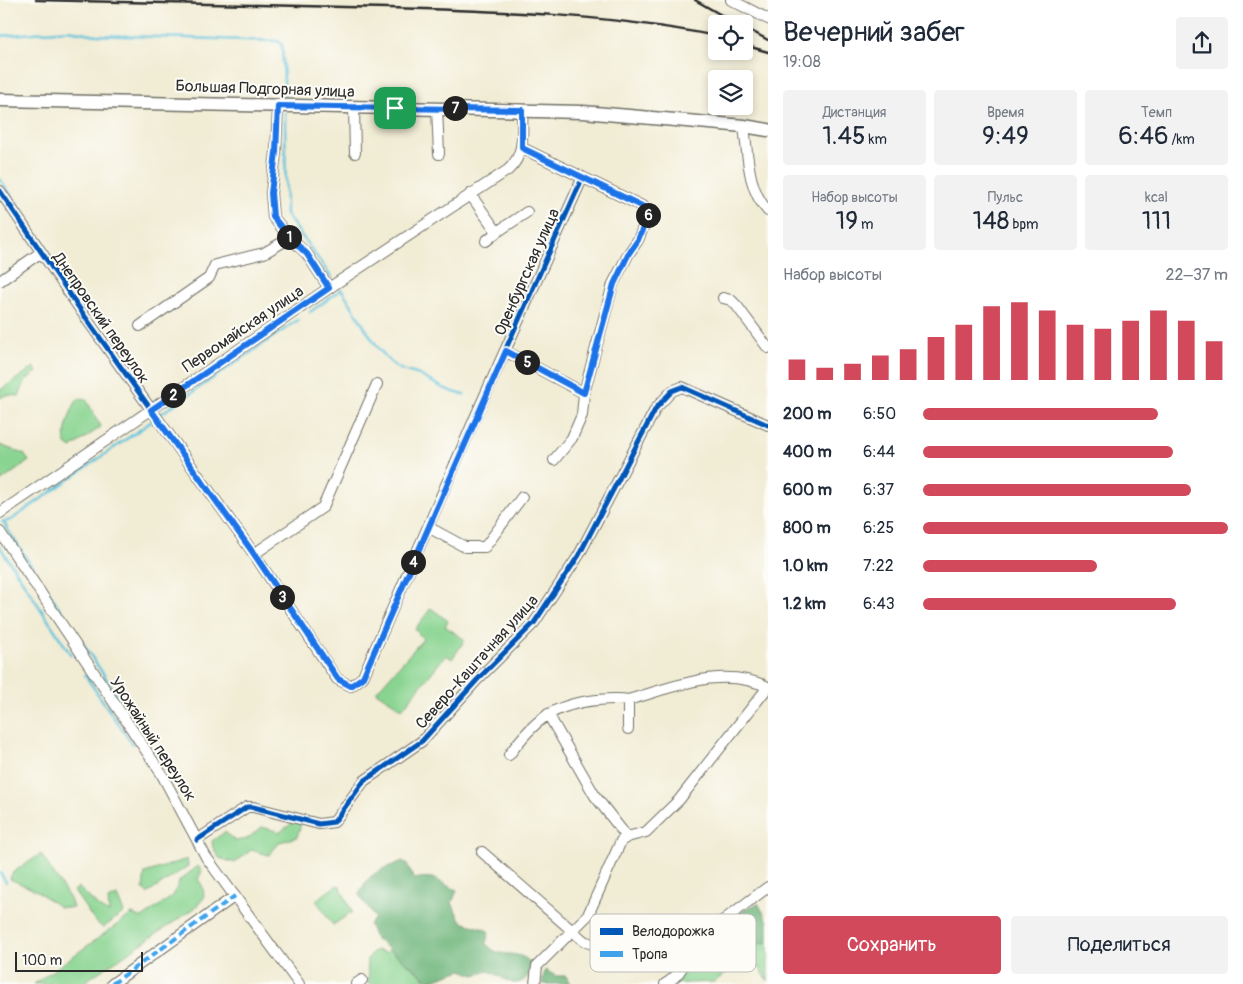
<!DOCTYPE html>
<html lang="ru">
<head>
<meta charset="utf-8">
<style>
  :root { --surface:#fff; --page:#f2f2f3; --text:#1f2937; --muted:#747a83; --accent:#d1495b }
  body { margin:0; font-family:Pangolin,sans-serif; background:var(--page); color:var(--text); height:100vh; display:flex; flex-direction:column; font-size:19px; white-space:nowrap }
  * { box-sizing:border-box; margin:0 }
  p { font-size:16px; color:var(--muted) }
  .icon { flex:none; width:28px; height:28px; fill:none; stroke:currentColor; stroke-width:2; stroke-linecap:round; stroke-linejoin:round }
  .map { position:relative; flex:1; overflow:hidden }
  .drawer { display:flex; flex-direction:column; background:var(--surface); width:475px }
  .drawer>* { flex:none }
  .buttons { position:absolute; left:708px; top:15px; display:grid; gap:10px }
  .buttons a { display:grid; place-items:center; width:45px; height:45px; border-radius:5px; background:var(--surface); box-shadow:0 2px 8px #0003; font-size:25px }
  .scale { position:absolute; left:15px; bottom:12px; width:128px; box-sizing:border-box; padding-left:5px; border:2px solid #2b2b2b; border-top:0; font-size:14px; line-height:18px; white-space:nowrap; color:#2b2b2b; -webkit-text-stroke:4px #fdfcf7; paint-order:stroke }
  .pin { position:absolute; display:grid; place-items:center; width:42px; height:42px; color:#fff; margin:-21px; border-radius:10px; box-shadow:0 2px 8px #0006 }
  .km { position:absolute; width:25px; height:25px; margin:-12px; border-radius:50%; background:#222; color:#fff; font-size:14px; line-height:25px; text-align:center }
  .round { display:grid; place-items:center; flex:none; width:52px; height:52px; border-radius:5px; background:var(--page) }
  .head { display:flex; align-items:center; justify-content:space-between; height:85px; padding:0 15px }
  h1 { font-size:28px; font-weight:600; line-height:38px }
  .stats { display:grid; grid-template-columns:repeat(3,1fr); gap:8px; height:85px; padding:5px 15px }
  .stats div { display:grid; align-content:center; border-radius:5px; background:var(--page); text-align:center }
  .stats b { font-size:25px; font-weight:600 }
  .stats small { font-size:14px; font-weight:400 }
  .stats p { font-size:14px }
  .chart { height:140px; padding:10px 15px }
  .chart p { display:flex; justify-content:space-between }
  .chart svg { width:100%; height:90px; margin-top:5px; stroke:var(--accent); stroke-width:6 }
  .action { display:flex; gap:10px; margin-top:auto; padding:10px 15px }
  .action a { flex:1; height:58px; border-radius:5px; background:var(--accent); color:#fff; font-size:20px; font-weight:600; line-height:58px; text-align:center }
  .action a+a { background:var(--page); color:var(--text) }
  ul { padding:0 15px; list-style:none; font-size:16px }
  li { display:grid; grid-template-columns:80px 60px 1fr; align-items:center; height:38px }
  li i { height:12px; border-radius:6px; background:var(--accent) }
  main { display:flex; flex:1; min-height:0 }
  .map>svg:first-child { display:block }
</style>
</head>
<body>
<main>
<div class="map">
<svg width="768" height="984" viewBox="0 0 768 984">
  <rect width="100%" height="100%" fill="#fdfcf7"/>
  <filter id="ink" filterUnits="userSpaceOnUse"><feTurbulence type="fractalNoise" baseFrequency=".02" numOctaves="2"/><feDisplacementMap in="SourceGraphic" scale="10" xChannelSelector="R" yChannelSelector="G"/><feConvolveMatrix kernelMatrix="1 2 1 2 8 2 1 2 1" color-interpolation-filters="sRGB"/></filter>
  <filter id="wash" filterUnits="userSpaceOnUse"><feTurbulence type="fractalNoise" baseFrequency=".0096" numOctaves="4" result="noise"/><feDisplacementMap in="SourceGraphic" scale="20" xChannelSelector="R" yChannelSelector="G"/><feGaussianBlur stdDeviation="1.12" result="paint"/><feColorMatrix in="noise" values="0 0 0 0 0 0 0 0 0 0 0 0 0 0 0 0 0 1.4 0 .05"/><feComposite in="paint" operator="in"/></filter>
  <g filter="url(#wash)">
    <rect width="100%" height="100%" fill="#f1ecd4"/>
    <path fill="#89d491" stroke="#5a805e" d="M34,367L37,372L26,380L19,396L6,395L0,398V390Z
      M80,398L86,399L101,427L71,448L65,443C63,434 72,402 80,398Z
      M0,445L24,454L29,461L0,482Z
      M431,608L448,621L445,626L465,640L452,659L446,655L402,709L376,692L423,639L415,629Z
      M295,821L301,824L297,837L280,842L269,855L251,850L235,863L219,858L213,848L212,841L225,832L235,841L247,839L262,827L280,832Z
      M41,854L70,899L73,908L59,907L37,891L10,879L12,873Z
      M187,859L188,866L147,894L143,888L145,873Z
      M198,866L202,871L198,879L203,887L204,898L195,908L81,984H34L132,914L142,918L173,896L180,880Z
      M337,885L340,886L352,912L333,925L316,900Z
      M78,887L100,908L109,913L108,900L117,896L124,912L103,928L93,919L74,891Z
      M719,922L739,964L714,982L662,984L683,966L696,942Z
      M768,942V981L752,956L756,953L753,948L757,944Z
      M389,949L426,979L419,984H368C370,974 366,968 367,959L376,950L387,953Z"/>
    <path fill="#6eb67b" stroke="#4c7053" d="M403,861L407,864L414,879C438,874 436,882 457,890L452,903L458,916L464,923L485,929L489,932L486,943C497,959 511,950 525,958C537,965 528,984 513,983C505,981 497,974 489,971L475,975L461,970L430,981L375,938L369,924L375,918L359,895C367,873 382,869 403,861Z
      M758,903L768,921V942L757,944L753,948L756,953L751,957L744,959C733,947 728,936 727,919Z
      M545,970L556,976H566L570,984H542Z"/>
    <g fill="none" stroke-linecap="round" stroke-linejoin="round">
      <path stroke="#5fc2dc" stroke-width="2.5" d="M0,36L68,30L97,35L278,41L282,45L285,98
        M285,113L286,214L332,278
        M0,179L22,212
        M341,289C356,309 378,358 400,369C406,372 413,372 419,375C437,384 443,390 464,395
        M310,312L341,290
        M159,415L298,320
        M4,521L7,529L135,722
        M2,522L11,520L155,419
        M0,547L71,655
        M85,675L132,744
        M0,873L6,882"/>
    </g>
  </g>
  <g filter="url(#ink)">
    <g fill="none" stroke-linecap="round" stroke-linejoin="round">
      <g stroke="#706f66" stroke-width="12">
        <path id="minor" d="M731,0L768,19
          M278,105L276,152L271,193L273,217L290,238L307,254L329,288
          M354,108L355,153
          M437,108L439,154
          M744,126C748,155 747,189 768,211
          M522,148L650,210L638,240L629,253L613,284L584,393L582,415L572,438L554,460
          M0,191L88,321L254,554L337,679L351,686L363,677L478,411L582,179
          M470,194L497,232L527,212
          M486,241L497,232
          M0,281L40,253
          M723,298L731,300L737,306L768,348
          M140,326L209,278L215,265L264,253L290,238
          M505,351L584,393
          M0,513L329,288L508,170C526,154 522,132 522,110
          M428,527L465,547H485L522,497
          M0,532L161,773L206,857L299,984
          M254,554L323,507L377,384
          M628,700V729
          M548,714L595,796L627,837
          M509,755C534,720 554,704 597,700C608,699 618,698 628,700C674,687 722,665 768,687
          M197,840L247,807H253L319,824L334,822L364,781L422,741L477,680L534,623L579,555L656,408L672,391L682,387L768,425
          M482,852L584,941L600,947L688,942
          M112,984L235,896
          M356,984L362,980
          M535,984L537,966L588,915L621,841L627,837L646,832L679,800L768,687
          M665,984C681,975 688,960 688,942L721,922L768,887"/>
      </g>
      <g stroke="#706f66" stroke-width="15">
        <path id="major" d="M0,100L583,112L744,126L768,130"/>
      </g>
      <use href="#minor" stroke="#fff" stroke-width="10"/>
      <use href="#major" stroke="#fff" stroke-width="12"/>
      <path stroke="#2b2b2b" stroke-width="2.5" d="M36,0C154,2 271,5 388,8C501,11 606,14 716,36
        M695,0L737,24
        M744,27L768,40
        M744,45L768,52"/>
      <path stroke="#3ea3eb" stroke-width="4" stroke-dasharray="8 4" stroke-linecap="butt" d="M112,984L235,896"/>
      <g stroke="#fdfcf7" stroke-width="8">
        <path id="cycleway" d="M0,191L88,321L254,554L337,679L351,686L363,677L478,411L582,179
          M197,840L247,807H253L319,824L334,822L364,781L422,741L477,680L534,623L579,555L656,408L672,391L682,387L768,425"/>
      </g>
      <use href="#cycleway" stroke="#0057b8" stroke-width="5"/>
    </g>
  </g>
  <g fill="none" stroke-linecap="round" stroke-linejoin="round" filter="url(#ink)">
    <g stroke="#fff" stroke-width="10">
      <path id="route" d="M278,106L522,110V148L650,210L638,240L629,253L614,284L584,393L506,351L363,677L351,686L338,679L254,554L151,410L329,288L307,254L290,238L273,217L271,193L276,152Z"/>
    </g>
    <use href="#route" stroke="#1a73e8" stroke-width="6"/>
  </g>
  <g text-anchor="middle" dominant-baseline="central" stroke-width="4" stroke-linejoin="round" paint-order="stroke">
    <g font-size="16" fill="#2b2b2b" stroke="#fdfcf7">
      <text transform="translate(265 89) rotate(2)">Большая Подгорная улица</text>
      <text transform="translate(527 272) rotate(-66)">Оренбургская улица</text>
      <text transform="translate(101 318) rotate(55)">Днепровский переулок</text>
      <text transform="translate(243 329) rotate(-34)">Первомайская улица</text>
      <text transform="translate(477 662) rotate(-48)">Северо-Каштачная улица</text>
      <text transform="translate(153 739) rotate(57)">Урожайный переулок</text>
    </g>
  </g>
  <rect x="590" y="914" width="166" height="58" rx="8" fill="#fdfcf7" stroke="#bebdba" stroke-width="1"/>
  <rect x="600" y="928" width="23" height="7" fill="#0057b8"/>
  <rect x="600" y="951" width="23" height="6" fill="#3ea3eb"/>
  <g font-size="14" fill="#2b2b2b">
    <text x="632" y="936">Велодорожка</text>
    <text x="632" y="959">Тропа</text>
  </g>
</svg>
<div class="buttons">
<a><svg class="icon" aria-label="locate" viewBox="0 0 24 24"><circle cx="12" cy="12" r="6"/><path d="M12 2v4M12 18v4M2 12h4M18 12h4"/></svg></a>
<a><svg class="icon" aria-label="layers" viewBox="0 0 24 24"><path d="M12 4l9 5-9 5-9-5zM3 14l9 5 9-5"/></svg></a>
</div>
<div class="scale">100 m</div>
<div class="pin" style="left:395px;top:108px;background:#1e9e55"><svg class="icon" aria-label="arrive" viewBox="0 0 24 24"><path d="M6 21V4h12l-3 4 3 4H6"/></svg></div>
<b class="km" style="left:289px;top:237px">1</b>
<b class="km" style="left:173px;top:395px">2</b>
<b class="km" style="left:282px;top:597px">3</b>
<b class="km" style="left:413px;top:562px">4</b>
<b class="km" style="left:527px;top:362px">5</b>
<b class="km" style="left:648px;top:215px">6</b>
<b class="km" style="left:455px;top:108px">7</b>
</div>
<section class="drawer">
<div class="head"><div><h1>Вечерний забег</h1><p>19:08</p></div><a class="round"><svg class="icon" aria-label="share" viewBox="0 0 24 24"><path d="M12 15V3M7 8l5-5 5 5M5 13v7h14v-7"/></svg></a></div>
<div class="stats">
<div><p>Дистанция</p><b>1.45<small> km</small></b></div>
<div><p>Время</p><b>9:49</b></div>
<div><p>Темп</p><b>6:46<small> /km</small></b></div>
</div>
<div class="stats">
<div><p>Набор высоты</p><b>19<small> m</small></b></div>
<div><p>Пульс</p><b>148<small> bpm</small></b></div>
<div><p>kcal</p><b>111</b></div>
</div>
<div class="chart"><p><span>Набор высоты</span>22–37 m</p>
<svg viewBox="0 0 160 44" preserveAspectRatio="none"><path d="M5 44V34M15 44V38M25 44V36M35 44V32M45 44V29M55 44V23M65 44V17M75 44V8M85 44V6M95 44V10M105 44V17M115 44V19M125 44V15M135 44V10M145 44V15M155 44V25"/></svg>
</div>
<ul>
<li><b>200 m</b>6:50<i style="width:77%"></i></li>
<li><b>400 m</b>6:44<i style="width:82%"></i></li>
<li><b>600 m</b>6:37<i style="width:88%"></i></li>
<li><b>800 m</b>6:25<i style="width:100%"></i></li>
<li><b>1.0 km</b>7:22<i style="width:57%"></i></li>
<li><b>1.2 km</b>6:43<i style="width:83%"></i></li>
</ul>
<div class="action"><a>Сохранить</a><a>Поделиться</a></div>
</section>
</main>
</body>
</html>
